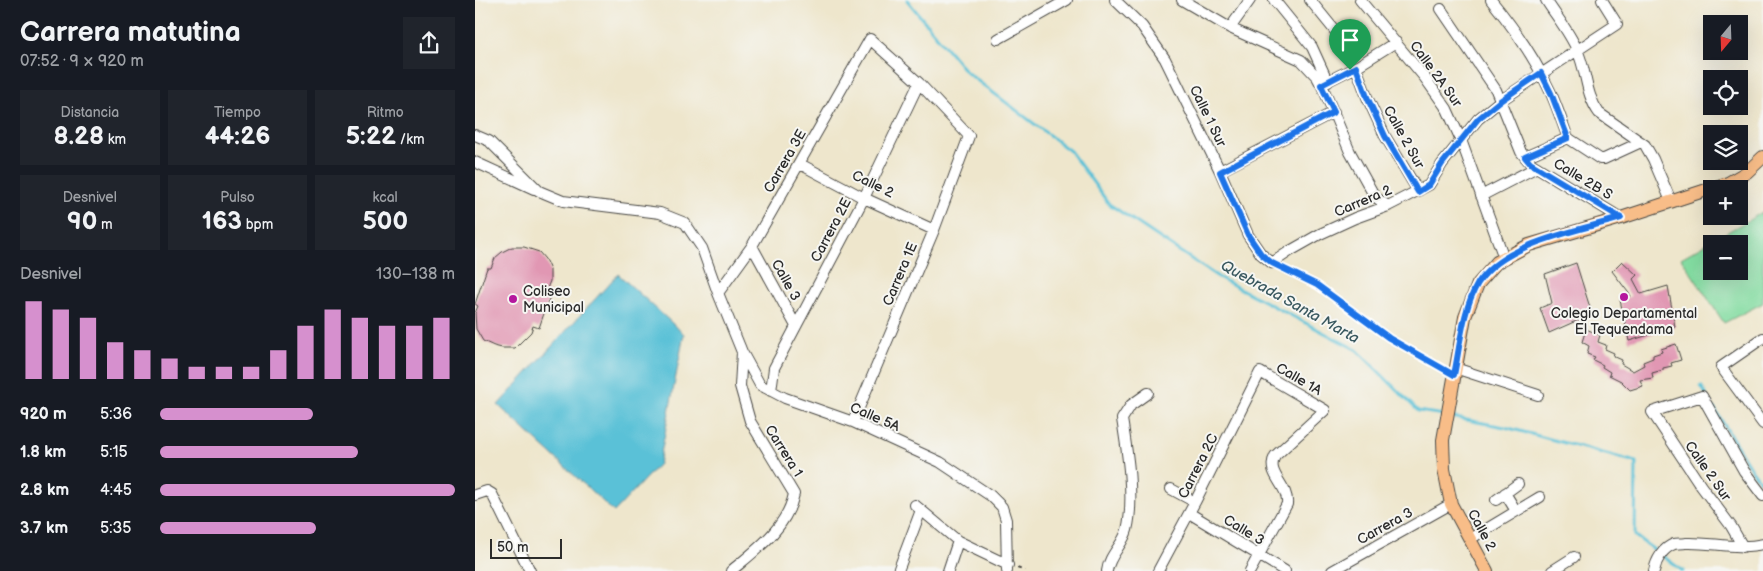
<!DOCTYPE html>
<html lang="es">
<head>
<meta charset="utf-8">
<style>
  :root { --surface:#171b24; --page:#20242c; --text:#f1f3f6; --muted:#9ea1a6; --accent:#d690ce }
  body { margin:0; font-family:"Balsamiq Sans",sans-serif; background:var(--page); color:var(--text); height:100vh; display:flex; flex-direction:column; font-size:19px; white-space:nowrap }
  * { box-sizing:border-box; margin:0 }
  p { font-size:16px; color:var(--muted) }
  .icon { flex:none; width:28px; height:28px; fill:none; stroke:currentColor; stroke-width:2; stroke-linecap:round; stroke-linejoin:round }
  .map { position:relative; flex:1; overflow:hidden }
  .panel { display:flex; flex-direction:column; background:var(--surface); width:475px }
  .panel>* { flex:none }
  .needle { width:32px; rotate:199deg }
  .fabs { position:absolute; left:1228px; top:15px; display:grid; gap:10px }
  .fabs a { display:grid; place-items:center; width:45px; height:45px; border-radius:0px; background:var(--surface); box-shadow:0 5px 20px #0002; font-size:25px }
  .scale { position:absolute; left:15px; bottom:12px; width:72px; box-sizing:border-box; padding-left:5px; border:2px solid #2b2b2b; border-top:0; font-size:14px; line-height:18px; white-space:nowrap; color:#2b2b2b; -webkit-text-stroke:4px #f6f6f2; paint-order:stroke }
  .pin { position:absolute; display:grid; place-items:center; width:42px; height:42px; color:#fff; margin:-51px -21px; border-radius:50% 50% 50% 0; rotate:-45deg; box-shadow:0 0 5px #0007 }
  .pin .icon { rotate:45deg }
  .round { display:grid; place-items:center; flex:none; width:52px; height:52px; border-radius:0px; background:var(--page) }
  .overview { display:flex; align-items:center; justify-content:space-between; height:85px; padding:0 20px }
  h1 { font-size:28px; font-weight:700; line-height:38px }
  .stats { display:grid; grid-template-columns:repeat(3,1fr); gap:8px; height:85px; padding:5px 20px }
  .stats div { display:grid; align-content:center; border-radius:0px; background:var(--page); text-align:center }
  .stats b { font-size:25px; font-weight:700 }
  .stats small { font-size:14px; font-weight:400 }
  .stats p { font-size:14px }
  .chart { height:140px; padding:10px 20px }
  .chart p { display:flex; justify-content:space-between }
  .chart svg { width:100%; height:90px; margin-top:5px; stroke:var(--accent); stroke-width:6 }
  ul { padding:0 20px; list-style:none; font-size:16px }
  li { display:grid; grid-template-columns:80px 60px 1fr; align-items:center; height:38px }
  li i { height:12px; border-radius:6px; background:var(--accent) }
  main { display:flex; flex:1; min-height:0 }
  .map>svg:first-child { display:block }
</style>
</head>
<body>
<main>
<section class="panel">
<div class="overview"><div><h1>Carrera matutina</h1><p>07:52 · 9 × 920 m</p></div><a class="round"><svg class="icon" aria-label="share" viewBox="0 0 24 24"><path d="M12 15V3M7 8l5-5 5 5M5 13v7h14v-7"/></svg></a></div>
<div class="stats">
<div><p>Distancia</p><b>8.28<small> km</small></b></div>
<div><p>Tiempo</p><b>44:26</b></div>
<div><p>Ritmo</p><b>5:22<small> /km</small></b></div>
</div>
<div class="stats">
<div><p>Desnivel</p><b>90<small> m</small></b></div>
<div><p>Pulso</p><b>163<small> bpm</small></b></div>
<div><p>kcal</p><b>500</b></div>
</div>
<div class="chart"><p><span>Desnivel</span>130–138 m</p>
<svg viewBox="0 0 160 44" preserveAspectRatio="none"><path d="M5 44V6M15 44V10M25 44V14M35 44V26M45 44V30M55 44V34M65 44V38M75 44V38M85 44V38M95 44V30M105 44V18M115 44V10M125 44V14M135 44V18M145 44V18M155 44V14"/></svg>
</div>
<ul>
<li><b>920 m</b>5:36<i style="width:52%"></i></li>
<li><b>1.8 km</b>5:15<i style="width:67%"></i></li>
<li><b>2.8 km</b>4:45<i style="width:100%"></i></li>
<li><b>3.7 km</b>5:35<i style="width:53%"></i></li>
</ul>
</section>
<div class="map">
<svg width="1288" height="571" viewBox="0 0 1288 571">
  <rect width="100%" height="100%" fill="#f6f6f2"/>
  <filter id="ink" filterUnits="userSpaceOnUse"><feTurbulence type="fractalNoise" baseFrequency=".02" numOctaves="2"/><feDisplacementMap in="SourceGraphic" scale="10" xChannelSelector="R" yChannelSelector="G"/><feConvolveMatrix kernelMatrix="1 2 1 2 8 2 1 2 1" color-interpolation-filters="sRGB"/></filter>
  <filter id="wash" filterUnits="userSpaceOnUse"><feTurbulence type="fractalNoise" baseFrequency=".0096" numOctaves="4" result="noise"/><feDisplacementMap in="SourceGraphic" scale="20" xChannelSelector="R" yChannelSelector="G"/><feGaussianBlur stdDeviation="1.12" result="paint"/><feColorMatrix in="noise" values="0 0 0 0 0 0 0 0 0 0 0 0 0 0 0 0 0 1.4 0 .05"/><feComposite in="paint" operator="in"/></filter>
  <g filter="url(#wash)">
    <rect width="100%" height="100%" fill="#eee6cc"/>
    <path fill="#83dca1" stroke="#578466" fill-rule="evenodd" d="M1288,212V303L1249,323L1206,258ZM1236,244H1264V271H1236Z"/>
    <path fill="#5ac1d7" stroke="#427681" d="M143,274L209,334L184,464L139,512L23,405Z"/>
    <g fill="none" stroke-linecap="round" stroke-linejoin="round">
      <path stroke="#5ac1d7" stroke-width="3" d="M432,0L491,72L595,151L634,204L743,277L882,350L943,411L969,415
        M1226,386L1231,394
        M1239,408L1276,469L1288,485
        M975,417L1030,427L1161,462L1160,536L1208,571"/>
    </g>
    <g id="blocks">
      <path fill="#e197b3" d="M37,247H49L64,252L70,259L75,270V281L71,291L76,293L64,328L58,326L56,332L40,348H27L19,346L8,341L1,329L0,313L3,306L0,304L12,268H16L20,258L27,252Z
        M1147,261L1162,275L1158,279L1166,294L1193,286L1200,327L1154,341L1145,300L1156,296L1137,271Z
        M1101,263L1117,314L1074,333L1065,308L1077,303L1070,274Z
        M1111,329L1125,335L1123,342L1131,345L1130,349L1139,353L1138,356L1147,360L1146,364L1158,371L1169,365L1168,362L1178,358V355L1187,352L1186,349L1201,344L1206,360L1196,363L1197,366L1188,368V370L1177,373L1178,378L1165,380L1168,386L1155,390L1146,381L1134,375L1135,372L1127,367L1128,365L1118,360L1120,357L1112,354L1114,346L1107,342Z"/>
    </g>
  </g>
  <g filter="url(#ink)">
    <use href="#blocks" fill-opacity="0" stroke="#484743" stroke-width="1"/>
    <g fill="none" stroke-linecap="round" stroke-linejoin="round">
      <g stroke="#484743" stroke-width="12">
        <path id="minor" d="M640,0L667,26L690,59L745,171L773,235L786,254L797,263L815,251L845,234L880,218L913,206L954,185L967,164L1003,119L1025,101L1142,24L1127,0
          M707,0L755,28L826,60L842,77L849,90L875,152L900,197L913,206
          M799,0L837,47L853,82
          M835,0L861,32
          M885,0L950,78L972,109L986,140L1029,258
          M1016,0C1039,28 1060,58 1075,91C1082,106 1087,122 1093,138
          M1071,0C1081,16 1095,33 1102,50C1112,71 1110,94 1124,113L1170,145L1178,159L1196,201
          M966,9L1021,90L1046,152L1055,163L1146,218
          M755,28L775,0
          M523,39L592,0
          M881,67L892,97L910,136L943,191
          M847,84L881,67L921,42
          M0,135L14,141L64,191L88,201L185,213L210,223L227,248L243,293L267,352L285,385L310,398L378,422L465,462L516,496L527,507L531,520L532,571
          M1093,138L1125,159H1129L1166,142
          M1050,157L1093,138
          M0,162L59,189
          M325,164L389,198L459,230
          M745,171L859,112
          M1006,196L1062,167
          M277,246L321,326
          M243,293L277,246L395,39L444,83L494,136L459,230L378,422
          M1288,338L1246,367L1288,424
          M980,368L1063,395
          M296,391L299,368L389,198L444,83
          M696,489L720,502
          M1030,493L1041,511
          M0,495L12,491L17,494L55,571
          M1021,500L1043,484
          M440,505L483,541L533,565
          M714,513L810,571
          M995,539L1065,497
          M1268,547L1256,526L1226,486L1177,412L1227,396L1269,471L1288,496
          M256,571C281,550 312,528 319,494L275,421L265,386L267,352
          M423,571L446,510
          M473,571L483,541
          M632,571C634,555 648,545 652,530C660,499 652,450 647,419L656,405L673,393
          M683,571L720,502L785,372L850,410L800,456C790,474 814,485 812,504L775,571
          M857,571L976,504
          M1077,571L1099,557
          M1179,571C1181,560 1188,548 1199,544C1202,543 1207,544 1211,543C1236,542 1263,550 1288,544"/>
      </g>
      <g stroke="#484743" stroke-width="14">
        <path id="major" d="M1012,571L976,504L969,469L968,440L990,317L1003,284L1022,262L1054,245L1146,218L1253,183L1272,172L1288,157"/>
      </g>
      <path stroke="#484743" stroke-width="2" stroke-dasharray="4 4" stroke-linecap="butt" d="M808,268L843,285L914,338L970,370
        M542,568L550,571"/>
      <use href="#minor" stroke="#fff" stroke-width="10"/>
      <use href="#major" stroke="#f8bd88" stroke-width="12"/>
    </g>
  </g>
  <g fill="none" stroke-linecap="round" stroke-linejoin="round" filter="url(#ink)">
    <g stroke="#fff" stroke-width="10">
      <path id="route" d="M881,67L892,97L910,136L943,192L954,185L967,164L1003,119L1025,101L1066,73L1076,93L1093,138L1050,157L1055,163L1146,218C1102,231 1029,243 1003,283C988,308 985,346 979,375L914,338L842,285L797,263L786,254L773,235L745,172L859,112L846,85Z"/>
    </g>
    <use href="#route" stroke="#1a73e8" stroke-width="6"/>
  </g>
  <g fill="#b5179e" stroke="#f6f6f2" stroke-width="2">
    <circle cx="1149" cy="297" r="5"/>
    <circle cx="38" cy="299" r="5"/>
  </g>
  <g text-anchor="middle" dominant-baseline="central" stroke-width="4" stroke-linejoin="round" paint-order="stroke">
    <g font-size="14" fill="#2b2b2b" stroke="#f6f6f2">
      <text transform="translate(961 74) rotate(54)">Calle 2A Sur</text>
      <text transform="translate(733 116) rotate(64)">Calle 1 Sur</text>
      <text transform="translate(929 137) rotate(61)">Calle 2 Sur</text>
      <text transform="translate(310 161) rotate(-60)">Carrera 3E</text>
      <text transform="translate(1108 179) rotate(31)">Calle 2B S</text>
      <text transform="translate(398 184) rotate(26)">Calle 2</text>
      <text transform="translate(888 201) rotate(-23)">Carrera 2</text>
      <text transform="translate(356 230) rotate(-62)">Carrera 2E</text>
      <text transform="translate(425 274) rotate(-67)">Carrera 1E</text>
      <text transform="translate(311 280) rotate(61)">Calle 3</text>
      <text transform="translate(824 379) rotate(30)">Calle 1A</text>
      <text transform="translate(400 417) rotate(23)">Calle 5A</text>
      <text transform="translate(309 451) rotate(58)">Carrera 1</text>
      <text transform="translate(723 466) rotate(-63)">Carrera 2C</text>
      <text transform="translate(1233 471) rotate(55)">Calle 2 Sur</text>
      <text transform="translate(910 526) rotate(-29)">Carrera 3</text>
      <text transform="translate(769 530) rotate(31)">Calle 3</text>
      <text transform="translate(1007 530) rotate(62)">Calle 2</text>
    </g>
    <g font-size="14" fill="#2b2b2b" stroke="#f6f6f2" text-anchor="start">
      <text x="48" y="291">Coliseo<tspan x="48" dy="16">Municipal</tspan></text>
      <text x="1149" y="313" text-anchor="middle">Colegio Departamental<tspan x="1149" dy="16">El Tequendama</tspan></text>
    </g>
    <g font-size="15" font-style="italic" fill="#39585f" stroke="#f6f6f2">
      <text transform="translate(815 302) rotate(29)">Quebrada Santa Marta</text>
    </g>
  </g>
</svg>
<div class="fabs">
<a><svg class="needle" viewBox="-14 -14 28 28"><path d="M0-13l5 13h-10z" fill="#e53935"/><path d="M0 13l5-13h-10z" fill="#9ea1a6"/></svg></a>
<a><svg class="icon" aria-label="locate" viewBox="0 0 24 24"><circle cx="12" cy="12" r="6"/><path d="M12 2v4M12 18v4M2 12h4M18 12h4"/></svg></a>
<a><svg class="icon" aria-label="layers" viewBox="0 0 24 24"><path d="M12 4l9 5-9 5-9-5zM3 14l9 5 9-5"/></svg></a>
<a>+</a>
<a>−</a>
</div>
<div class="scale">50 m</div>
<div class="pin" style="left:875px;top:70px;background:#1e9e55"><svg class="icon" aria-label="arrive" viewBox="0 0 24 24"><path d="M6 21V4h12l-3 4 3 4H6"/></svg></div>
</div>
</main>
</body>
</html>
